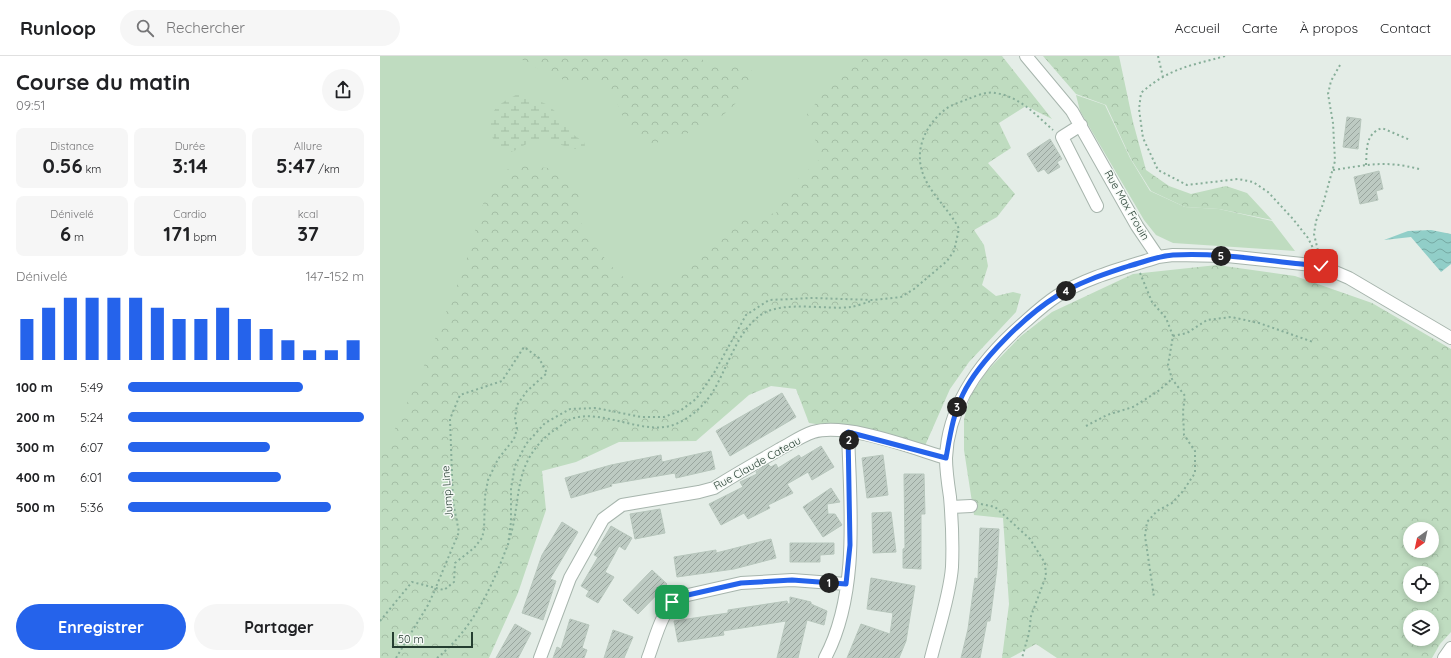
<!DOCTYPE html>
<html lang="fr">
<head>
<meta charset="utf-8">
<style>
  :root { --surface:#fff; --page:#f6f6f6; --text:#202124; --muted:#757577; --line:#e0e0e0; --accent:#2563eb }
  body { margin:0; font-family:Quicksand,sans-serif; background:var(--page); color:var(--text); height:100vh; display:flex; flex-direction:column; font-size:15px; white-space:nowrap }
  * { box-sizing:border-box; margin:0 }
  p { font-size:13px; color:var(--muted) }
  .icon { flex:none; width:22px; height:22px; fill:none; stroke:currentColor; stroke-width:2; stroke-linecap:round; stroke-linejoin:round }
  .map { position:relative; flex:1; overflow:hidden }
  .panel { display:flex; flex-direction:column; background:var(--surface); width:380px }
  .panel>* { flex:none }
  .needle { width:26px; rotate:213deg }
  .tools { position:absolute; left:1023px; top:466px; display:grid; gap:8px }
  .tools a { display:grid; place-items:center; width:36px; height:36px; border-radius:50%; background:var(--surface); box-shadow:0 2px 6px #0003; font-size:20px }
  .scale { position:absolute; left:12px; bottom:10px; width:81px; box-sizing:border-box; padding-left:4px; border:2px solid #253e31; border-top:0; font-size:11px; line-height:14px; white-space:nowrap; color:#253e31; -webkit-text-stroke:3px #f5f9f6; paint-order:stroke }
  .pin { position:absolute; display:grid; place-items:center; width:34px; height:34px; color:#fff; margin:-17px; border-radius:8px; box-shadow:0 2px 6px #0006 }
  .km { position:absolute; width:20px; height:20px; margin:-10px; border-radius:50%; background:#222; color:#fff; font-size:11px; line-height:20px; text-align:center }
  .round { display:grid; place-items:center; flex:none; width:42px; height:42px; border-radius:21px; background:var(--page) }
  .head { display:flex; align-items:center; justify-content:space-between; height:68px; padding:0 16px }
  h1 { font-size:22px; font-weight:800; line-height:30px }
  .figures { display:grid; grid-template-columns:repeat(3,1fr); gap:6px; height:68px; padding:4px 16px }
  .figures div { display:grid; align-content:center; border-radius:8px; background:var(--page); text-align:center }
  .figures b { font-size:20px; font-weight:800 }
  .figures small { font-size:11px; font-weight:400 }
  .figures p { font-size:11px }
  .chart { height:112px; padding:8px 16px }
  .chart p { display:flex; justify-content:space-between }
  .chart svg { width:100%; height:72px; margin-top:4px; stroke:var(--accent); stroke-width:6 }
  .button { display:flex; gap:8px; margin-top:auto; padding:8px 16px }
  .button a { flex:1; height:46px; border-radius:24px; background:var(--accent); color:#fff; font-size:16px; font-weight:800; line-height:46px; text-align:center }
  .button a+a { background:var(--page); color:var(--text) }
  ul { padding:0 16px; list-style:none; font-size:13px }
  li { display:grid; grid-template-columns:64px 48px 1fr; align-items:center; height:30px }
  li i { height:10px; border-radius:5px; background:var(--accent) }
  header { display:flex; align-items:center; gap:24px; box-sizing:border-box; height:56px; padding:0 20px; background:var(--surface); border-bottom:1px solid var(--line) }
  header strong { font-size:19px }
  nav { display:flex; gap:22px; margin-inline-start:auto; font-size:14px }
  .search { width:280px; height:36px; background:var(--page); display:flex; align-items:center; gap:10px; box-sizing:border-box; padding:0 14px; border-radius:22px; color:var(--muted); font-size:15px }
  main { display:flex; flex:1; min-height:0 }
  .map>svg:first-child { display:block }
</style>
</head>
<body>
<header>
<strong>Runloop</strong>
<div class="search"><svg class="icon" aria-label="search" viewBox="0 0 24 24"><circle cx="10" cy="10" r="6"/><path d="M15 15l6 6"/></svg>Rechercher</div>
<nav><a>Accueil</a><a>Carte</a><a>À propos</a><a>Contact</a></nav>
</header>
<main>
<section class="panel">
<div class="head"><div><h1>Course du matin</h1><p>09:51</p></div><a class="round"><svg class="icon" aria-label="share" viewBox="0 0 24 24"><path d="M12 15V3M7 8l5-5 5 5M5 13v7h14v-7"/></svg></a></div>
<div class="figures">
<div><p>Distance</p><b>0.56<small> km</small></b></div>
<div><p>Durée</p><b>3:14</b></div>
<div><p>Allure</p><b>5:47<small> /km</small></b></div>
</div>
<div class="figures">
<div><p>Dénivelé</p><b>6<small> m</small></b></div>
<div><p>Cardio</p><b>171<small> bpm</small></b></div>
<div><p>kcal</p><b>37</b></div>
</div>
<div class="chart"><p><span>Dénivelé</span>147–152 m</p>
<svg viewBox="0 0 160 44" preserveAspectRatio="none"><path d="M5 44V19M15 44V12M25 44V6M35 44V6M45 44V6M55 44V6M65 44V12M75 44V19M85 44V19M95 44V12M105 44V19M115 44V25M125 44V32M135 44V38M145 44V38M155 44V32"/></svg>
</div>
<ul>
<li><b>100 m</b>5:49<i style="width:74%"></i></li>
<li><b>200 m</b>5:24<i style="width:100%"></i></li>
<li><b>300 m</b>6:07<i style="width:60%"></i></li>
<li><b>400 m</b>6:01<i style="width:65%"></i></li>
<li><b>500 m</b>5:36<i style="width:86%"></i></li>
</ul>
<div class="button"><a>Enregistrer</a><a>Partager</a></div>
</section>
<div class="map">
<svg width="1071" height="602" viewBox="0 0 1071 602">
  <defs>
    <pattern id="forest-crowns" width="20" height="18" patternUnits="userSpaceOnUse"><rect width="20" height="18" fill="#bfdcc0"/><path d="M2 6a3 3 0 1 1 6 0M12 15a3 3 0 1 1 6 0" fill="none" stroke="#a4bea5"/></pattern>
    <pattern id="wetland-marsh" width="20" height="14" patternUnits="userSpaceOnUse"><rect width="20" height="14" fill="#bfdcc0"/><path d="M1 5h8M5 5V1M11 12h8M15 12V8" fill="none" stroke="#a4bea5"/></pattern>
    <pattern id="water-waves" width="16" height="10" patternUnits="userSpaceOnUse"><rect width="16" height="10" fill="#91cec8"/><path d="M0 5q4-4 8 0t8 0" fill="none" stroke="#76a9a3"/></pattern>
    <pattern id="building-hatch" width="6" height="6" patternUnits="userSpaceOnUse"><rect width="6" height="6" fill="#bdcac2"/><path d="M-1 1l2-2M0 6l6-6M5 7l2-2" fill="none" stroke="#99a59e"/></pattern>
  </defs>
  <rect width="100%" height="100%" fill="#e4ede7"/>
  <path fill="#bfdcc0" d="M0,0H594L189,337L0,602Z
    M696,39L725,49L750,102L770,135L805,151L839,153L892,165L915,195L793,187L776,179L764,164L700,55Z"/>
  <path fill="url(#forest-crowns)" fill-rule="evenodd" d="M140,0H318L328,8H373C371,16 369,27 365,34C346,69 303,80 268,89L244,63L235,42L218,29L186,25L144,6Z
    M474,0H622L672,63L646,50L619,67L631,92L608,107L635,138L617,161L594,174L604,189L608,210L602,229L616,240L633,236L641,238L636,256L589,306L570,333L544,392L482,375L429,367L416,333L391,330L369,339L316,385L239,386L196,406L162,415L166,454L138,537L109,602H0V404L38,324L83,215L104,145L131,109L168,112L184,119L201,138L198,158L207,181L239,219L254,225L293,223L361,163L396,157L418,123L441,102L427,58Z
    M663,0H739L753,66L766,114L789,130L811,138L846,130L867,137L892,164L839,153L805,151L771,135L751,103L726,49L696,38Z
    M837,209L915,220L992,247L1071,293V576L1060,588L1052,602H677L656,588L630,602H622L629,548L623,462L594,459L584,394V363L590,340L607,315L641,280L672,256L753,218ZM1030,473H1052V495H1030ZM1030,517H1052V539H1030ZM1030,561H1052V583H1030Z"/>
  <path fill="url(#wetland-marsh)" d="M142,37L168,49L178,58L191,77L204,86L206,94C189,95 172,82 155,85C144,87 137,96 126,97C96,72 109,48 142,37Z"/>
  <path fill="url(#water-waves)" d="M1051,174L1071,178V208L1061,216L1031,181L1004,184L1028,175Z"/>
  <path fill="url(#building-hatch)" stroke="#b7c6bc" d="M967,61L981,63L978,93L963,91Z
    M670,83L682,103L677,106L680,111L668,118L664,113L658,116L647,98Z
    M999,115L1003,133L996,135L998,144L980,148L974,121Z
    M402,337L416,361L350,400L336,375Z
    M441,390L454,411L432,424L428,416L407,428L413,437L388,449L390,452L368,463L364,457L341,469L329,448L363,431L360,426L377,418L376,416L388,408L391,411L396,408L398,412L419,399L421,402Z
    M331,395L335,413L296,422L295,417L231,428L232,430L191,442L185,422L231,409L281,399L282,406Z
    M503,399L508,439L487,442L482,402Z
    M524,418H544L545,458H541V513L523,512V493L525,492Z
    M451,432L460,446L447,448L448,458H455L462,469L443,481L423,451Z
    M280,453L285,477L255,483L250,458Z
    M511,456L516,496L493,497L492,457Z
    M182,466L198,476L170,523L176,525L163,564L142,557L162,499Z
    M231,470L252,482L245,494L239,490L225,516L234,521L218,547L206,540L209,535L201,530L218,501L214,499Z
    M600,472L619,473L617,512L610,565H607L600,602H581L588,573L595,522L598,523Z
    M391,483L396,502L354,513L297,521L294,501L336,494V497Z
    M410,487H454V498L440,499V506H410Z
    M272,514L287,528L258,558L243,544Z
    M491,522L535,530L526,585L519,602H467L481,568L510,578L513,557L487,553Z
    M410,541L431,546V548L447,555L444,569L427,564L418,602H397L406,565L343,575L344,579L298,586L294,565L348,557V554L407,545L408,548H410Z
    M190,563L209,569L202,592L207,594L204,602H173L177,591L181,593Z
    M135,568L151,577L138,602H116Z
    M233,574L253,581L244,602H224Z"/>
  <g fill="none" stroke-linecap="round" stroke-linejoin="round">
    <g stroke="#a7b5ad" stroke-width="14">
      <path id="minor" d="M646,0L692,55L757,170L778,201L793,199L847,200L941,210L969,222L1071,282
        M701,69L682,81L717,150
        M571,451L591,450
        M160,602L190,522L223,463L242,449L319,436L334,432C356,418 378,406 400,393C410,388 421,380 433,376C466,366 532,392 566,402
        M268,602C276,581 281,555 299,541L361,527L412,524L466,528
        M445,602C480,537 470,447 468,376
        M551,602C558,574 570,539 572,511C573,488 572,464 570,441C568,428 566,415 566,402C568,345 605,300 646,265C656,256 666,247 677,240C707,221 744,212 778,201
        M1064,602L1071,592"/>
    </g>
    <path stroke="#87ae99" stroke-width="2" stroke-dasharray="2 3" stroke-linecap="butt" d="M778,0L783,21
      M845,0C810,10 789,12 761,37L759,53L763,82L778,114L807,129L858,123L873,126L888,136L913,163L928,182L936,198
      M986,109C987,93 985,78 1002,72L1030,84
      M953,114C987,109 1004,104 1039,113
      M939,199L934,178L936,165L943,148L955,105L953,67L948,38L951,25L960,9
      M760,217L772,246L786,262L793,280L788,309L792,323L805,340L803,355L804,379L815,395V417L803,435L792,447L777,455L767,466L765,480L774,541
      M793,280L807,277L827,264L851,261L879,267L933,286
      M706,370L727,359L753,351L777,336L792,323
      M601,448L615,451L625,460L650,483L665,507L666,520L651,560L649,577L642,602
      M129,484C137,462 136,438 143,416C148,400 160,384 173,375C178,372 185,366 191,363C224,351 268,384 300,366C312,360 322,351 330,340C347,316 356,273 384,257C406,245 446,254 471,251C477,250 485,247 491,245
      M128,489L131,466V432L135,410L146,388L165,367L190,353L216,352L261,361H284L300,355L316,343L334,317L366,259L389,244L433,242L494,244L521,241L534,233L567,205L574,195L579,173C569,152 546,135 541,111C536,89 548,66 566,53C572,48 581,46 588,43C596,40 607,35 615,37C639,40 656,59 673,74
      M0,565L32,526L64,534L74,526L75,507L94,492L102,482L104,474L105,440L108,424L118,403L134,383L137,373L135,362L137,349L147,335L167,317L159,302L144,291L122,325L80,339L70,363L73,446L79,476L56,531
      M16,602L48,549L55,534
      M57,602C93,573 112,531 128,488"/>
    <use href="#minor" stroke="#fff" stroke-width="12"/>
    <path stroke="#87ae99" stroke-width="2" stroke-dasharray="2 3" stroke-linecap="butt" d="M55,534L56,531"/>
  </g>
  <g fill="none" stroke-linecap="round" stroke-linejoin="round">
    <g stroke="#fff" stroke-width="8">
      <path id="route" d="M292,546L299,541L361,527L412,524L466,528L470,489L468,376L566,402C570,380 573,358 583,338C599,305 646,259 677,240C699,226 725,218 749,210C764,206 778,200 793,199C842,196 892,206 941,210"/>
    </g>
    <use href="#route" stroke="#2563eb" stroke-width="5"/>
  </g>
  <g text-anchor="middle" dominant-baseline="central" stroke-width="3" stroke-linejoin="round" paint-order="stroke">
    <g font-size="11" fill="#253e31" stroke="#f5f9f6">
      <text transform="translate(747 149) rotate(60)">Rue Max Frouin</text>
      <text transform="translate(377 407) rotate(-29)">Rue Claude Cateau</text>
      <text transform="translate(67 436) rotate(-94)">Jump Line</text>
    </g>
  </g>
</svg>
<div class="tools">
<a><svg class="needle" viewBox="-14 -14 28 28"><path d="M0-13l5 13h-10z" fill="#e53935"/><path d="M0 13l5-13h-10z" fill="#757577"/></svg></a>
<a><svg class="icon" aria-label="locate" viewBox="0 0 24 24"><circle cx="12" cy="12" r="6"/><path d="M12 2v4M12 18v4M2 12h4M18 12h4"/></svg></a>
<a><svg class="icon" aria-label="layers" viewBox="0 0 24 24"><path d="M12 4l9 5-9 5-9-5zM3 14l9 5 9-5"/></svg></a>
</div>
<div class="scale">50 m</div>
<div class="pin" style="left:292px;top:546px;background:#1e9e55"><svg class="icon" aria-label="arrive" viewBox="0 0 24 24"><path d="M6 21V4h12l-3 4 3 4H6"/></svg></div>
<div class="pin" style="left:941px;top:210px;background:#d93025"><svg class="icon" aria-label="check" viewBox="0 0 24 24"><path d="M5 12l5 5 9-10"/></svg></div>
<b class="km" style="left:449px;top:527px">1</b>
<b class="km" style="left:469px;top:384px">2</b>
<b class="km" style="left:577px;top:351px">3</b>
<b class="km" style="left:686px;top:235px">4</b>
<b class="km" style="left:841px;top:200px">5</b>
</div>
</main>
</body>
</html>
